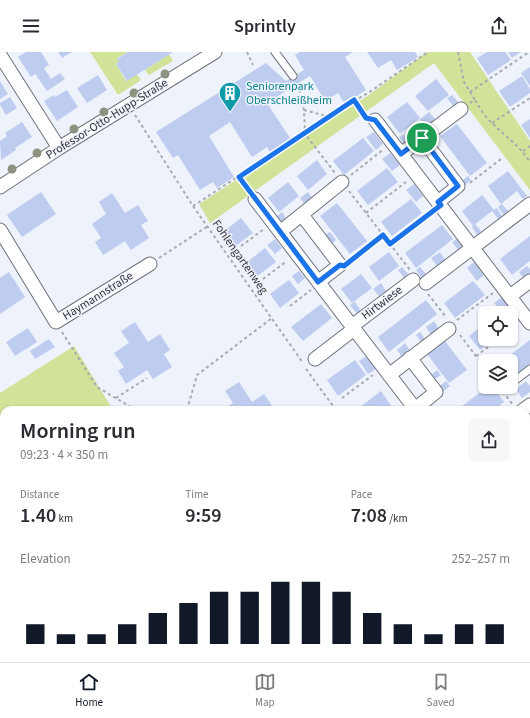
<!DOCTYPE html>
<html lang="en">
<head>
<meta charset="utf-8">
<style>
  :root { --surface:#fff; --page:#f7f7f7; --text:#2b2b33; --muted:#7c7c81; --line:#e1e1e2; --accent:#111827 }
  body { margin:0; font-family:"Source Sans 3",sans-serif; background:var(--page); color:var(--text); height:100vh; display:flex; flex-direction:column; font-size:15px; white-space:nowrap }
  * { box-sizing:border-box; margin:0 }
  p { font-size:13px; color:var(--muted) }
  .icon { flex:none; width:22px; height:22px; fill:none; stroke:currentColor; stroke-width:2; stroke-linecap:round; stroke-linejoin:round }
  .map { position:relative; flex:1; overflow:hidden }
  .sheet { position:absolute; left:0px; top:354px; width:530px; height:256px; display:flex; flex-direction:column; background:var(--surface); border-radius:12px 12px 0 0; box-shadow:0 1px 3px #0004 }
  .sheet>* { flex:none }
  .buttons { position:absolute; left:478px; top:254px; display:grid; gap:8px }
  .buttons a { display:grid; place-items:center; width:40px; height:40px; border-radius:6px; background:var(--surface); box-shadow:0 1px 3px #0004; font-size:20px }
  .pin { position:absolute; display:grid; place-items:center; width:34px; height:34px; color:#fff; margin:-17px; border:2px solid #fff; border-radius:50%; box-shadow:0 1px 4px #0007 }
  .round { display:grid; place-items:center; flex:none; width:42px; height:42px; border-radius:6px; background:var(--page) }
  .headline { display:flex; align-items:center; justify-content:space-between; height:68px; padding:0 20px }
  h1 { font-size:22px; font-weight:600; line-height:30px }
  .stats { display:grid; grid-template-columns:repeat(3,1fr); gap:6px; height:68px; padding:4px 20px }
  .stats div { display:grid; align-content:center }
  .stats b { font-size:20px; font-weight:600 }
  .stats small { font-size:11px; font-weight:400 }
  .stats p { font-size:11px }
  .chart { height:112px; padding:8px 20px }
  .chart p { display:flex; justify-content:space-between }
  .chart svg { width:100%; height:72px; margin-top:4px; stroke:var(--accent); stroke-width:6 }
  header { display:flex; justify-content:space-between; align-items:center; height:52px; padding:0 20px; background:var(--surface); font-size:18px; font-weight:600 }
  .dock { display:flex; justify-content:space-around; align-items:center; height:56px; border-top:1px solid var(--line); background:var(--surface); font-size:11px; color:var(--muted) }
  .dock a { display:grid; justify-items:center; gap:2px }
  .dock .active { color:var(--accent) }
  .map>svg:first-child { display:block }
</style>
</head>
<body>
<header><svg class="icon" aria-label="menu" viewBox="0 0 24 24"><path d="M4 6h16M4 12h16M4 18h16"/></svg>Sprintly<svg class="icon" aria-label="share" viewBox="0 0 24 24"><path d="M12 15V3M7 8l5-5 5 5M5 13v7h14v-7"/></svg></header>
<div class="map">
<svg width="530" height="610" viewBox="0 0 530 610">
  <rect width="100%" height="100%" fill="#eef2fb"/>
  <path fill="#d1e398" d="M90,0H128L117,6L119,9L116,12L126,29L137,22L141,28L118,43Z
    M427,0H470L530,89V138L434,11L210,171L199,152L366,45Z
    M169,2L173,9L149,23L145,18Z
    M74,294L113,358H4V606H500L502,610H0V341Z"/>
  <path fill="#beccef" d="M26,0H41L49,13L44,16L51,27L60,21L65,27L47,39L35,22L31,25L18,5Z
    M58,0H72L62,6Z
    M128,0H173L127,29L116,12L119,9L117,7Z
    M300,0H353L345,5L366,38L345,52L338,41L325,49L310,24L267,51L292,89L271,102L267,95L252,105L230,70L209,84L234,125L217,136L213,130L200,138L178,103L173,106L156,80L266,11L286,29L304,18L295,3Z
    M367,0H415L418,5L397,18L391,8L378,16Z
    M487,0H505L511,8L488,23L477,6Z
    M508,0H521L512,6Z
    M530,15V34L521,21Z
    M98,23L107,38L87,51L77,36Z
    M522,24L530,37V41L510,55L499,39Z
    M436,27L449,43L428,59L415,44Z
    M0,29L8,42L0,47Z
    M67,38L78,55L57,69L44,49L54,43L55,45Z
    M452,43L458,50L453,54L447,46Z
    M10,45L17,56L6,63L0,53V51Z
    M407,50L420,66L400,82L387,65Z
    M429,60L436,68L426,75L420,67Z
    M530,67V86L521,73Z
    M22,70L32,85L15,96L16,98L1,108L0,89L7,84L5,81Z
    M457,72L487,111L470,124L440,84Z
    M374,80L383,92L376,98L366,85Z
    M403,82L408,89L404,93L399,85Z
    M363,86L374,99L344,123L333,109Z
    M390,101L400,113L392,119L382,107Z
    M317,108L327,122L308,138L297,124Z
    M387,116L398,130L368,153L357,139Z
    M508,119L527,144L523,147L517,139L501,152L488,134Z
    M468,124L471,128L464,134L461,130Z
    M288,130L299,144L279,160L268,146Z
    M414,132L423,144L416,150L406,138Z
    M41,140L56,162L22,185L7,163Z
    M308,140L314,148L306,154L300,146Z
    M112,141L125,161L138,153L148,169L141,173L149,186L131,198L125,189L103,203L95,190L101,186L92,172L106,162L99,150Z
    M482,143L494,158L497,156L502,164L498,167L492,159L483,166L475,172L481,179L477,183L472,175L473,174L462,159Z
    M411,147L422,161L392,184L381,170Z
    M337,151L367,189L350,202L320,164Z
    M502,152L508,159L504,163L498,155Z
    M282,160L287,168L283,172L277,164Z
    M241,166L253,181L234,195L223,180Z
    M442,173L453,187L416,216L405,201Z
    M330,180L336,188L329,194L322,185Z
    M530,184V209L512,223L500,207Z
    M275,187L282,196L275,202L267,193Z
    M457,187L462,194L458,198L452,190Z
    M265,196L276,210L256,225L246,211Z
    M389,200L399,214L379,229L369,215Z
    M440,200L445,208L437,214L431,206Z
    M474,210L484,223L477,229L467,216Z
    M527,214L530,217V223L524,227L519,220Z
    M402,215L408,222L404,226L398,218Z
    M420,215L426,222L422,226L416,218Z
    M299,219L305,226L298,232L292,224Z
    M9,220L25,245L0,262V226Z
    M361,222L372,236L352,251L341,237Z
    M289,228L299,241L280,256L270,242Z
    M473,229L485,243L455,266L444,251Z
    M381,231L386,239L379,244L373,237Z
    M502,245L512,257L507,261H502L494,251Z
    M426,248L437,262L389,300L378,285Z
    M355,250L361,259L357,262L350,253Z
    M321,252L332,266L303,289L291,275Z
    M434,269L439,277L431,283L426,275Z
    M135,270L148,290L160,282L170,298L164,302L172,315L153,327L147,318L126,332L118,319L124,315L114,301L129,291L121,279Z
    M485,271V287H495L480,298L469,284Z
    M28,276L37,290L15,304L6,290Z
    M420,280L425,287L421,290L416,283Z
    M49,287L55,295L35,307L30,299Z
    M530,288V312L511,326V309H502Z
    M445,289L467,318L449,331L427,302Z
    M405,291L410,299L402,305L397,298Z
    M367,304L376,317L368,322L359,309Z
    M355,308L366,323L338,344L327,328Z
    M437,318L441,323L433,328L430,324Z
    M446,329L450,334L442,340L438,335Z
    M526,329L530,334V340L522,346L516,337Z
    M239,330L252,350L264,342L275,358H222L233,351L225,339Z
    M487,335H493L504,350L494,358H457Z
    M381,339L392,355L388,358H356Z
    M530,587V610H520L517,606H526V590Z"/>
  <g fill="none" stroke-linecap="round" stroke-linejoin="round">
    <g stroke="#6f727a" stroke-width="9">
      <path id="lane" d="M275,0L293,24
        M513,330L530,317"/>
    </g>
    <g stroke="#6f727a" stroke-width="15">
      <path id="street" d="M0,3L59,96
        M375,68L530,271
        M422,86L458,134L438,150
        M401,102L461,57
        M0,135L59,96L215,0
        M255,147L416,358
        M302,163L340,213L318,230
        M0,178L56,270L150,212
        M280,180L342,130
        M426,231L530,152
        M510,244L530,229
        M352,274L413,228
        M410,306L436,340L415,357
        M315,307L354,277
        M389,323L449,277
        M523,358L530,353
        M140,610L146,606"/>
    </g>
    <path stroke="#a7aab1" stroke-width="2" stroke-dasharray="3 3" stroke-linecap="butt" d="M247,0L253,13
      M458,0L464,30L475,48
      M298,32L304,58L305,82L335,121
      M470,40L529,0
      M354,49L364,62
      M470,51L475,48C480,56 485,65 492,71C506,85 519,93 530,110
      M304,58L330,65
      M135,63L193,154L303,311
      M492,71L530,46
      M523,99L530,94
      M351,123L384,97
      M239,125L249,139
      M470,131L501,107
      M349,139L410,218
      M193,154L354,49L368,41L428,0
      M366,161L406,130
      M390,192L430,161
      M241,194L264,177
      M159,206L208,174
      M351,208L383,183
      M263,227L287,209
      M428,242L446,265
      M290,254L311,238
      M457,268L493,241
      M511,278L518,273
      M62,280L97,335L136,358
      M460,283L485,316
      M476,304L499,287
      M306,317L336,358
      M499,335L513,353
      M116,346L147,326
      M342,346L373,323
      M187,358L197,323L272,266
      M0,477L4,480
      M526,585L530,582
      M269,606L270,610
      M498,606L500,610
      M514,606L516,610"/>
    <use href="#lane" stroke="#fff" stroke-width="7"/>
    <use href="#street" stroke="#fff" stroke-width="13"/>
  </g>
  <g fill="#8c9380">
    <circle cx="165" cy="22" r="4.5"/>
    <circle cx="134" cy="41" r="4.5"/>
    <circle cx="104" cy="60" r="4.5"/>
    <circle cx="74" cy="77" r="4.5"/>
    <circle cx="37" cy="101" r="4.5"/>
    <circle cx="12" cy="117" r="4.5"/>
  </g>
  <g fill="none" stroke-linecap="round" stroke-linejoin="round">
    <g stroke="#fff" stroke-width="8">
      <path id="route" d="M354,48L366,66L375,68L401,102L422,86L458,134L438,150L441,153L390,192L383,183L344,214L340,213L318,230L239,125Z"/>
    </g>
    <use href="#route" stroke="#1a73e8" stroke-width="5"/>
  </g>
  <defs>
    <g id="building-pin" transform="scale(1.15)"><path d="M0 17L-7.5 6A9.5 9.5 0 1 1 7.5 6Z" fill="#0f9aa8" stroke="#eef2fb"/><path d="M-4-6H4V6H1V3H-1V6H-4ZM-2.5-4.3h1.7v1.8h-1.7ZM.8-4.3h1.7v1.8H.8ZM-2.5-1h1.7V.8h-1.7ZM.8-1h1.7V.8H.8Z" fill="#fff"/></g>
  </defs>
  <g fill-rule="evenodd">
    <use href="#building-pin" x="230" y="41"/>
  </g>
  <g text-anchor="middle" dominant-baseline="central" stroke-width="3" stroke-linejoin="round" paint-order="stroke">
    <g font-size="12" fill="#0d838f" stroke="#eef2fb" text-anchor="start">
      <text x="246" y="34">Seniorenpark<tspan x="246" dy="14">Oberschleißheim</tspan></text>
    </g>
    <g font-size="12" fill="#333438" stroke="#eef2fb">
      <text transform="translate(107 67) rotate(-32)">Professor-Otto-Hupp-Straße</text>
      <text transform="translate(240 205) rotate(55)">Fohlengartenweg</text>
      <text transform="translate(98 244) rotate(-32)">Haymannstraße</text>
      <text transform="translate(382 251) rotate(-37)">Hirtwiese</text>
    </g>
  </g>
</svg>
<div class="buttons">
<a><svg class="icon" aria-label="locate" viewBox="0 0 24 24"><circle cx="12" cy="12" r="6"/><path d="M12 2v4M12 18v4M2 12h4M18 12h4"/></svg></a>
<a><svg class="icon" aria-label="layers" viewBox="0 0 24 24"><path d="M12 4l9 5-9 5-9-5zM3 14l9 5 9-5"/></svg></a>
</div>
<div class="pin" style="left:422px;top:86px;background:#1e9e55"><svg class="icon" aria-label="arrive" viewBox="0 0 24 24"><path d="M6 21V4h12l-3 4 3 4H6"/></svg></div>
<section class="sheet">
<div class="headline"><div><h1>Morning run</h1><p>09:23 · 4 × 350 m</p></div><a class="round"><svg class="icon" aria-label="share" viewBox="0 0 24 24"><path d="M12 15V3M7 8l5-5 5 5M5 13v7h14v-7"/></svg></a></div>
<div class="stats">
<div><p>Distance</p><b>1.40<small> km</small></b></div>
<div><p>Time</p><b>9:59</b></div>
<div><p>Pace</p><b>7:08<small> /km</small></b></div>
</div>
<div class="chart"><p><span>Elevation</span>252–257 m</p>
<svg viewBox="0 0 160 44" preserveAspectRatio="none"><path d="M5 44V32M15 44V38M25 44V38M35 44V32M45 44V25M55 44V19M65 44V12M75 44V12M85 44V6M95 44V6M105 44V12M115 44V25M125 44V32M135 44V38M145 44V32M155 44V32"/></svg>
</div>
</section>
</div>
<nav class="dock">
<a class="active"><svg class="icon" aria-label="home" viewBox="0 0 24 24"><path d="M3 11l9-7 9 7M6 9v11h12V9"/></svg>Home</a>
<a><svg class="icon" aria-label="map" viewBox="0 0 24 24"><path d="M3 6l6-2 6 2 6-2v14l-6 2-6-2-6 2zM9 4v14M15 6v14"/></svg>Map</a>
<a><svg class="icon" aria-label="saved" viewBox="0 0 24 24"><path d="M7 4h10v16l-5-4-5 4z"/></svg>Saved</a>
</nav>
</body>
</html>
